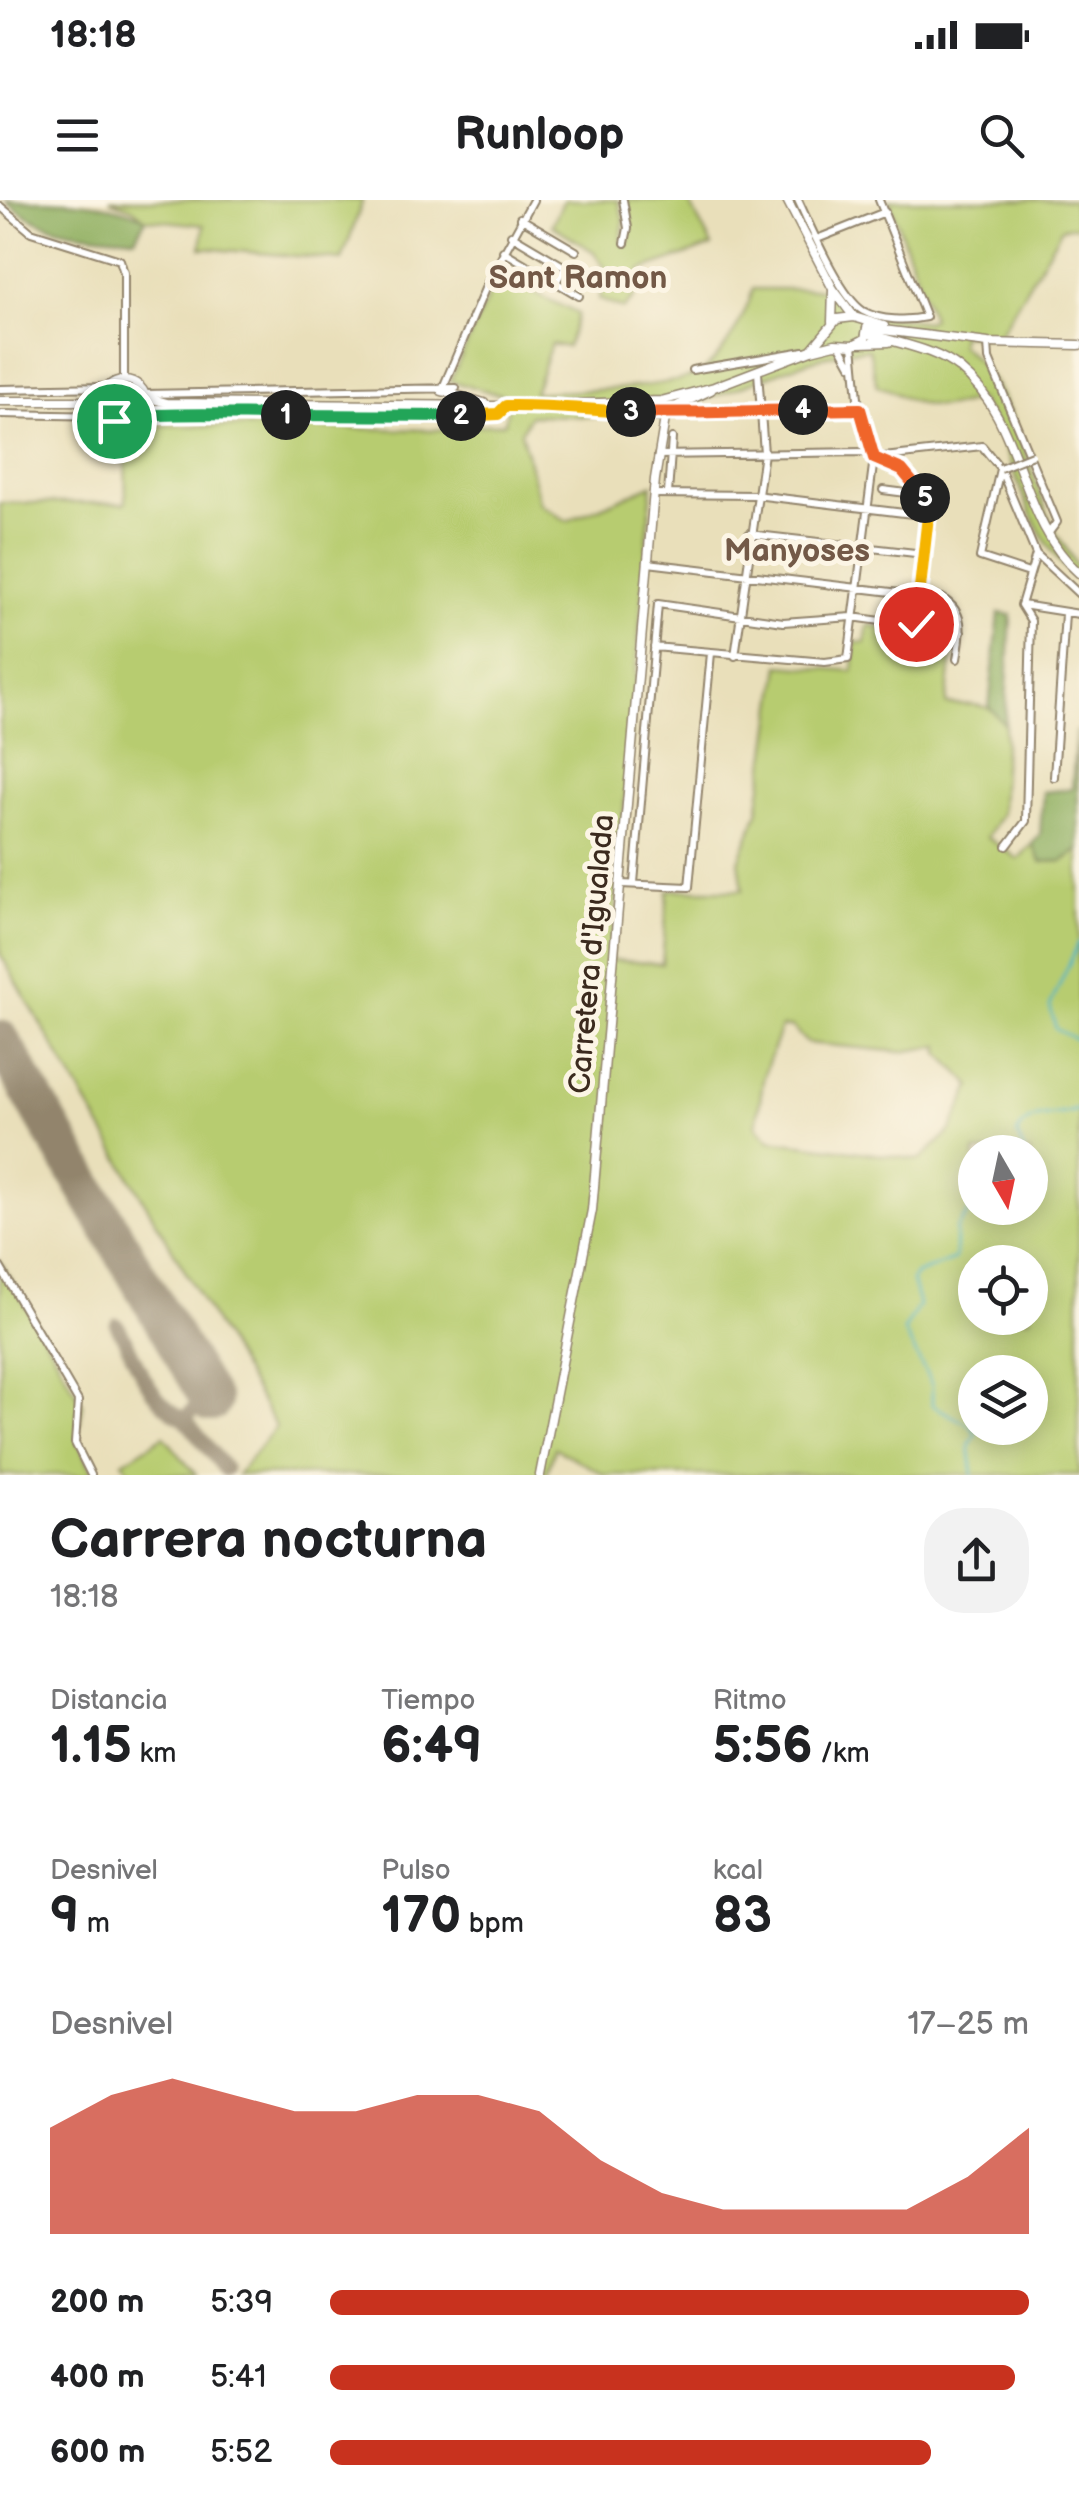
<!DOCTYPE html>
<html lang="es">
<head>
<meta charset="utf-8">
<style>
  :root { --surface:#fff; --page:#f2f2f2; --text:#202124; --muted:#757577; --accent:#c8321e }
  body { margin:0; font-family:"Balsamiq Sans",sans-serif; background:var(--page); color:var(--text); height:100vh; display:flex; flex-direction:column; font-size:38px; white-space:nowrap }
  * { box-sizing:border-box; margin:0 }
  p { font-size:32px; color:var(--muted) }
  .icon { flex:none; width:55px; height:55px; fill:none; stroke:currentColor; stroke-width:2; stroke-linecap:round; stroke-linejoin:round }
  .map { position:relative; height:1275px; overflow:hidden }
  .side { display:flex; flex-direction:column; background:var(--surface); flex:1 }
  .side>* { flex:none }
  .needle { width:65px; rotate:171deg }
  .fabs { position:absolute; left:958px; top:935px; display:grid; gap:20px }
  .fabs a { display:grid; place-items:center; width:90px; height:90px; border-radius:50%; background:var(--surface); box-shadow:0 5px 25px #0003; font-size:50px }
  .pin { position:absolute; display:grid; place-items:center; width:85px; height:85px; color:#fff; margin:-42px; border:5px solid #fff; border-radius:50%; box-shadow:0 2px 10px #0007 }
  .km { position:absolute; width:50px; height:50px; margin:-25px; border-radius:50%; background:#222; color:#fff; font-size:28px; line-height:50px; text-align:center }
  .round { display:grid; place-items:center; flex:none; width:105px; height:105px; border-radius:40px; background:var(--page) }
  .head { display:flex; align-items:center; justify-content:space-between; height:170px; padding:0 50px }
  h1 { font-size:55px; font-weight:800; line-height:75px }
  .stats { display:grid; grid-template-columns:repeat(3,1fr); gap:15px; height:170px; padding:10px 50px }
  .stats div { display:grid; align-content:center }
  .stats b { font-size:50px; font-weight:800 }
  .stats small { font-size:28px; font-weight:400 }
  .stats p { font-size:28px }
  .chart { height:280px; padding:20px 50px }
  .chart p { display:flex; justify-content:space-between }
  .chart svg { width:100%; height:180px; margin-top:10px; fill:var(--accent); opacity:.7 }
  ul { padding:0 50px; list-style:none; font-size:32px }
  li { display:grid; grid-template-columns:160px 120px 1fr; align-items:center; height:75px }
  li i { height:25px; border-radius:12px; background:var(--accent) }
  .status { display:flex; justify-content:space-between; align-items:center; height:70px; padding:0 50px; background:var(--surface); direction:ltr }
  .status svg { height:28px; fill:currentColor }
  header { display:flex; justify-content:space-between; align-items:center; height:130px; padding:0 50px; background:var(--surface); font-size:45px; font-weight:800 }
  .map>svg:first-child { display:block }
</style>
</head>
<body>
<div class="status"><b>18:18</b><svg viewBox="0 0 49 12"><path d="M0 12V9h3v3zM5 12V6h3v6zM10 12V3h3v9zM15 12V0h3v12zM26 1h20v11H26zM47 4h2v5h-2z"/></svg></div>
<header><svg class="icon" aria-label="menu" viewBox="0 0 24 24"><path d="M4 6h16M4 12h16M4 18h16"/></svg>Runloop<svg class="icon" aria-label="search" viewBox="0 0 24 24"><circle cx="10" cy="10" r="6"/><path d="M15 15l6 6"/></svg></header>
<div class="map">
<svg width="1079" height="1275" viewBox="0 0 1079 1275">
  <rect width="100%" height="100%" fill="#fcf5e5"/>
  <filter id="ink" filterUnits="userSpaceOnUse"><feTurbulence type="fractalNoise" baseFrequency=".01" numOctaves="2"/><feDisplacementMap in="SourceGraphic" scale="20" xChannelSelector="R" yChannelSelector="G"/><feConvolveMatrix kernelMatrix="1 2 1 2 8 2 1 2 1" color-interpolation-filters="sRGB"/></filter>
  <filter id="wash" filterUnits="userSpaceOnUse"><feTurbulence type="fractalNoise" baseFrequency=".0048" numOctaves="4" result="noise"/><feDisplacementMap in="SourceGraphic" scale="40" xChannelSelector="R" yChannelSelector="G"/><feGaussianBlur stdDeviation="2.25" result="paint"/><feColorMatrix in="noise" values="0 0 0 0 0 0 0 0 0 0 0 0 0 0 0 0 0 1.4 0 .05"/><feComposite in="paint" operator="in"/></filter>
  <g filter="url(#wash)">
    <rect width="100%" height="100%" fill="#e9dfba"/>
    <path fill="#b7cc70" stroke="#797b47" stroke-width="2.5" fill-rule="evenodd" d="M110,0H363L342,60L201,48L204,25L146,19L132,8Z
      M564,0H618L624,21L621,41L627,45L631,28L627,0H692L689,2L712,46L641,70L634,98L623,109L599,99L606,69L594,52L552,25Z
      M889,0H1073L1079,26L1062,28L997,138L961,134L960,145C1013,187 1026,262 1050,321C1059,344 1079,358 1079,381C1022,333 1019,257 978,199C958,207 935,209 914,202C900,198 893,189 877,186L869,149C803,154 748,189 684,206C634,220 581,216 530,215L521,232L540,304L567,321L652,285L611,760L662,764L668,690H743L739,661L758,612L780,465L853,471L855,442L865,443L868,425L954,437L946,504C969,505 995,501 1005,525L1001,614L987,637L1018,659L1032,644L1042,662L1063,661L1079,650V1275H605L555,1248L546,1275H237L276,1227L0,754V303H126L125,245L146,225L435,230L505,223L509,197L450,181L498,75L578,114L567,147L551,144L534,193C570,191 670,189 699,173C722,160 747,113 753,89H828L859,112L925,122L932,118ZM781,827H792L807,843L901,852L940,846V853L971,886L951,931L920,960L770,940L756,926L764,874ZM975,952H1030V1008H975ZM975,1062H1030V1118H975ZM975,1172H1030V1228H975Z
      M0,1061L83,1204L77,1238L94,1275H0Z
      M164,1236L196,1275H132L123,1262Z"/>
    <path fill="#91b062" stroke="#666d40" stroke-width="2.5" d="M6,0C49,0 113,0 146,19L135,38C88,34 42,34 6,0Z
      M999,413L1011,415L1005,525L989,507Z
      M1076,530L1079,650L1063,661L1041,662L1032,644L1040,635L1043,592L1072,589Z"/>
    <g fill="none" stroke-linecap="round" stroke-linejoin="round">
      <path stroke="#47b3c4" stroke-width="2.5" d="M1079,742L1050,806L1056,829L1079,841
        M1024,952L1017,934C1031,907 1055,920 1079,909
        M1030,961V970
        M973,1275L969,1245L976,1235L971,1226L932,1205V1185L904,1131L919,1105L912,1080L916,1074L955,1059L956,1029L975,1004"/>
      <path stroke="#92846c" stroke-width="15" d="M117,1125C137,1158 146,1201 185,1219
        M207,1194L185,1219L225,1269"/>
      <path stroke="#92846c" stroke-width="40" d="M0,840L211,1202"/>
    </g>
  </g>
  <g filter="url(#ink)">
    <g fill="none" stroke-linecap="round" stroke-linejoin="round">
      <g stroke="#92846c" stroke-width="10">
        <path id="minor" d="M623,0L628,28L625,43
          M798,0C810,25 840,97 863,111C881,121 907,121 926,117L879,0
          M0,6L31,32L120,60L124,73V180
          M520,18L576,51
          M511,35L565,67L556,82
          M817,39L885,12
          M503,51L579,96
          M988,143L989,159L1057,322L1048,334
          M841,147L851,165
          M692,170L804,151
          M0,189L108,187
          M442,190L487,84L533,0
          M145,194L456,188
          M671,213L859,209
          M0,214L108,216
          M140,216H477L498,214L506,206
          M658,255L865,252L902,270L928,305L916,424
          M875,258L982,246L1000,268L1036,354L1079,394
          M1000,269L980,357L1029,373
          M883,290L922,295
          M654,294L755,295L929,316
          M668,294L672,238
          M749,334L924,354
          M648,363L942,398C967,413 961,434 957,459
          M1021,405L1036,354
          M1022,405L1079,414
          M654,447L825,462L848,459L874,258L859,209L853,145
          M735,456L764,253L758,172
          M1054,577L1065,414
          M1007,646L1026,621L1031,421L1021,405
          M634,683L658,404L783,422L852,417L961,432
          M621,684L689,687L711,453
          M0,1067L78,1201L75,1243L91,1275"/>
      </g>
      <g stroke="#92846c" stroke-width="11">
        <path id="tertiary" d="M787,0L833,89L854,117
          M832,122L833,89
          M867,128L988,143L1079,145
          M867,133C898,144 934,148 960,169C1024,221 1018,320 1079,373
          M860,143L889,142
          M811,150L837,119L854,117L884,126
          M102 202a22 22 0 1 1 44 0a22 22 0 1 1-44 0Z
          M442,191L484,203
          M145,197L167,203L506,206L661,201L714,187L811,150L835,144L853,145L865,139L867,128
          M0,201H84L103,206
          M578,207L658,217
          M665,219L679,205L711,190
          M540,1275L592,1010L655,279L666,212L661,201"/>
      </g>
      <use href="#minor" stroke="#fff" stroke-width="6"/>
      <use href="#tertiary" stroke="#fff" stroke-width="8"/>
      <g stroke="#92846c" stroke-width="10" stroke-linecap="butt">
        <path id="minor-bridge" d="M1000,268L1032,255"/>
      </g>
      <use href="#minor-bridge" stroke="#fff" stroke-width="6"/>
    </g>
  </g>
  <g fill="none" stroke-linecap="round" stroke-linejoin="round" filter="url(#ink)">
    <g stroke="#fff" stroke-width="20">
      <path id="split-1" d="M114,221C130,226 142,216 159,215C201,213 244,215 286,215"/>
    </g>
    <g stroke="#fff" stroke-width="20">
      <path id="split-2" d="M286,215L461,216"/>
    </g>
    <g stroke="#fff" stroke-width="20">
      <path id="split-3" d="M461,216L498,214L506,206C548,205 588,210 631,212"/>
    </g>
    <g stroke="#fff" stroke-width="20">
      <path id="split-4" d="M631,212C686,214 745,211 803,210"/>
    </g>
    <g stroke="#fff" stroke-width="20">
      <path id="split-5" d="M803,210L860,209L874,258L902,270L925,298"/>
    </g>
    <g stroke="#fff" stroke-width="20">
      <path id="split-6" d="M916,424L928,316L925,298"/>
    </g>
    <use href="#split-1" stroke="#22a559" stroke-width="12"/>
    <use href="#split-2" stroke="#22a559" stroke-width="12"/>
    <use href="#split-3" stroke="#f5b400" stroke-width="12"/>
    <use href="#split-4" stroke="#f0652b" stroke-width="12"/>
    <use href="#split-5" stroke="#f0652b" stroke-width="12"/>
    <use href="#split-6" stroke="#f5b400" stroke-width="12"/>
  </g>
  <g text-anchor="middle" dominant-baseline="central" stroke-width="10" stroke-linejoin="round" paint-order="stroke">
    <g font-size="30" fill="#3b2a1e" stroke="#fcf5e5">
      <text transform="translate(592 754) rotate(-85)">Carretera d'Igualada</text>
    </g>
    <g font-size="32" font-weight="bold" fill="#735947" stroke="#fcf5e5">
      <text x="578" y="78">Sant Ramon</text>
      <text x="797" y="351">Manyoses</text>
    </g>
  </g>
</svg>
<div class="fabs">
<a><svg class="needle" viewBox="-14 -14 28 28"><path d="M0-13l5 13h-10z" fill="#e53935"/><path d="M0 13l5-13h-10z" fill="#757577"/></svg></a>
<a><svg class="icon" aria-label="locate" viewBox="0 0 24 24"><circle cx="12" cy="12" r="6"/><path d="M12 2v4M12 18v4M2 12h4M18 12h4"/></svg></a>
<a><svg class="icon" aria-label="layers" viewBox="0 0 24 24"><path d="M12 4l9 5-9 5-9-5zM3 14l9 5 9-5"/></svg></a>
</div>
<div class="pin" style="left:114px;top:221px;background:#1e9e55"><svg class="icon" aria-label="arrive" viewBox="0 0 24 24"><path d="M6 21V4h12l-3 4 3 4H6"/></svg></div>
<div class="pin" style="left:916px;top:424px;background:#d93025"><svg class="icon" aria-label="check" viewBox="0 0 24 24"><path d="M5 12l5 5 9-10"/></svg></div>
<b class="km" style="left:286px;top:215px">1</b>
<b class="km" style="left:461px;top:216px">2</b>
<b class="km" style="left:631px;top:212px">3</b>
<b class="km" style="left:803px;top:210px">4</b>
<b class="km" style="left:925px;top:298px">5</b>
</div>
<section class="side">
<div class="head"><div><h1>Carrera nocturna</h1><p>18:18</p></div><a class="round"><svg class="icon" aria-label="share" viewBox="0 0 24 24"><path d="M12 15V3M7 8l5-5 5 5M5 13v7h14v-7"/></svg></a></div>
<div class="stats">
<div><p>Distancia</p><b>1.15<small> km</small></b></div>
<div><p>Tiempo</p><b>6:49</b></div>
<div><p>Ritmo</p><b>5:56<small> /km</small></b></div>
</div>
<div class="stats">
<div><p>Desnivel</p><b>9<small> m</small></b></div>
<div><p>Pulso</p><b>170<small> bpm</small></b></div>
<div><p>kcal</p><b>83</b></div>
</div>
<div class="chart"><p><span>Desnivel</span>17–25 m</p>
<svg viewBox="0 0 160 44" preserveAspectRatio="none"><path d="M0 44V18L10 10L20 6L30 10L40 14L50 14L60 10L70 10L80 14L90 26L100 34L110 38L120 38L130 38L140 38L150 30L160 18V44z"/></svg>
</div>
<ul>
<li><b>200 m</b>5:39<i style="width:100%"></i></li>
<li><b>400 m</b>5:41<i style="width:98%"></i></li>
<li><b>600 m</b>5:52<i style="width:86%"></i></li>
</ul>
</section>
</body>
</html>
